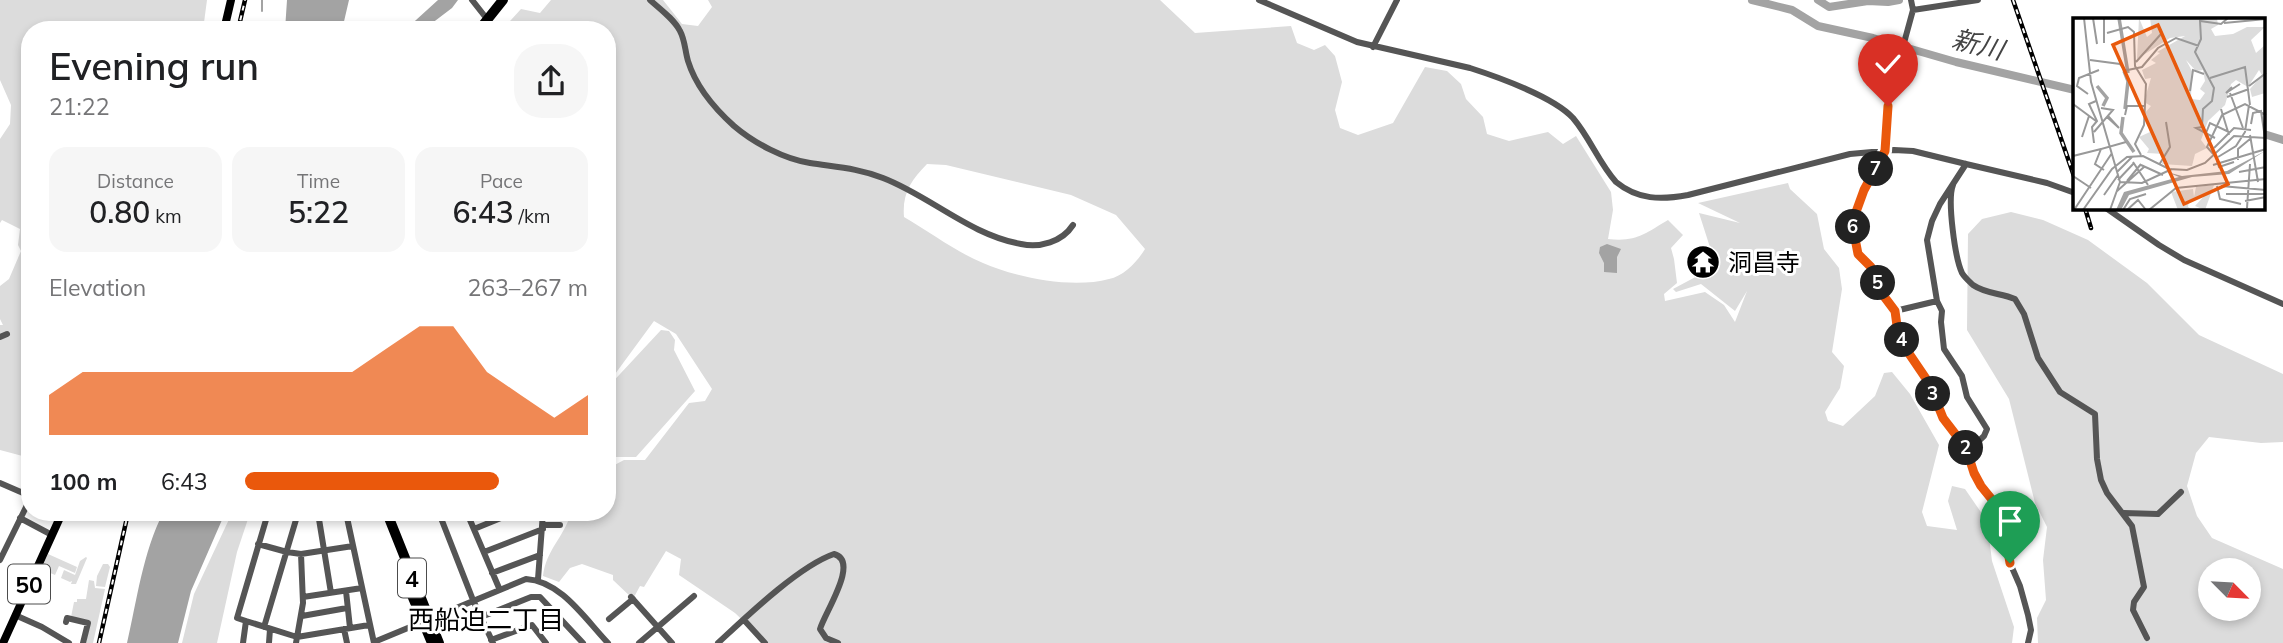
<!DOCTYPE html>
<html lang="en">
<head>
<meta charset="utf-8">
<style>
  :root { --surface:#fff; --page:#f6f6f6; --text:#202124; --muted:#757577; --accent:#ea580c }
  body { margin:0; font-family:Mulish,"Noto Sans JP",sans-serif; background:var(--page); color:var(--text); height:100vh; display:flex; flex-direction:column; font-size:26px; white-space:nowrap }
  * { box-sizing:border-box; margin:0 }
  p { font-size:23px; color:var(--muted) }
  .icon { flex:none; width:38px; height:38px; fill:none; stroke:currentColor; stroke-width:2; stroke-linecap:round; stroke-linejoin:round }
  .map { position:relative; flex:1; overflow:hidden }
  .drawer { position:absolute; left:21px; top:21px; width:595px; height:500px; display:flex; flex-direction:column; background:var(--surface); border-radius:28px; box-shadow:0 4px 10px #0003 }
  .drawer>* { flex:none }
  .needle { width:46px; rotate:114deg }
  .tools { position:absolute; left:2198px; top:558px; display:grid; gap:14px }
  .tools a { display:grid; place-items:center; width:63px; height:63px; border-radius:50%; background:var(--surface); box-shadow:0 4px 10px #0003; font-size:35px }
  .pin { position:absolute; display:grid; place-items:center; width:60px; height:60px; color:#fff; margin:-72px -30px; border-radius:50% 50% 50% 0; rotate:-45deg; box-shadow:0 0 7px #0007 }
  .pin .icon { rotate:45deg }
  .km { position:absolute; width:35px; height:35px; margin:-18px; border-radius:50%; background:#222; color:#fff; font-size:19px; line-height:35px; text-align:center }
  .round { display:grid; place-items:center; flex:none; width:74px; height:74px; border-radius:28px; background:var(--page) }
  .head { display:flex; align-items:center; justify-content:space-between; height:119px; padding:0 28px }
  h1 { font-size:38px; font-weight:600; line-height:52px }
  .stats { display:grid; grid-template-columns:repeat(3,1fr); gap:10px; height:119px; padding:7px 28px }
  .stats div { display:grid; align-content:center; border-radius:18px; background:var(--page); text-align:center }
  .stats b { font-size:30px; font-weight:600 }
  .stats small { font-size:19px; font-weight:400 }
  .stats p { font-size:19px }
  .chart { height:196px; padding:14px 28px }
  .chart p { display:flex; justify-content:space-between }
  .chart svg { width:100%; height:126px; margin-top:7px; fill:var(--accent); opacity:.7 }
  ul { padding:0 28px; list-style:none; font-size:23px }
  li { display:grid; grid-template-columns:112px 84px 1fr; align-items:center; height:52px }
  li i { height:18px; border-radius:9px; background:var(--accent) }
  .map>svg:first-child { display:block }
</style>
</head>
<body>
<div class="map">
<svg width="2283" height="643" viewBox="0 0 2283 643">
  <rect width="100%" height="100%" fill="#fff"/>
  <path fill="#dcdcdc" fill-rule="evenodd" d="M0,0H207L203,30H30V146L25,152L22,161L30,171V458L0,450V325H3L0,319V286L9,279L21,251L18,245L20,229L2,220L0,223V139L10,124L11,105L0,80Z
    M551,0H663L682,24L698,26L712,7L708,0H1160L1195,33L1291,26L1297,43L1314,50L1325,45L1335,56L1342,82L1335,110L1340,128L1358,135L1393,123L1425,67L1447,71L1461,84L1466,99L1483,117L1487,134L1509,141L1548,132L1563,144L1576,136L1611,192L1613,210L1608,239C1637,242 1644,234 1668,220L1683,235L1671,248L1674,259L1677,283L1664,294L1665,301L1705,292L1724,305L1735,322L1747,291L1735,311L1701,284L1676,292L1673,289L1716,266L1699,213L1740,223L1698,203L1788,183L1790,189L1817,214L1824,249L1839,268L1842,289L1832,352L1844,366L1840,388L1825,412L1828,421L1843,426L1875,396L1884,373L1892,372L1910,394L1939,445L1922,512L1927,526L1957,530L1948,501L1952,486L1965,489L1987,521L1992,561L2014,627L2012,643H766L735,613L679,575L681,559L666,551L644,587L640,586L633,599L613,580V575L582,564L570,568L559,582L543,576C546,550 564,537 571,513H607V469L624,460H645L689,403L705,401L712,389L676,334L654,321L607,385V30H502L521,9L540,13ZM927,164L946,165L1071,195L1116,215L1145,249C1137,262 1124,276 1109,279C1073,289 1017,278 983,263C956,252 930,232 904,217C902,194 911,180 927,164Z
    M2011,212L2043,220L2088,240L2147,283L2199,335L2283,374V442L2261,443L2209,437L2196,453L2187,486L2197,516L2212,538L2283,569V643H2038L2037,618L2046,600L2043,560L2047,527L2035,503L2009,399L1967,330L1968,234L1982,219ZM2210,570H2249V609H2210Z
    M661,330L669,331L675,340L674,350L695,391L636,457H616L607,453V388Z
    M232,513H250L237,552L217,643H182L194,594Z
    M48,554L77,567L75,573L59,566L55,575L41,569Z
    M86,557L87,558L76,584H71L72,581L70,582L61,578L64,570L75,575L80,561Z
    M103,564H108L110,567L105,587L96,586L97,576Z
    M89,580L94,581L95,588L105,589L93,643H86L90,623L71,617L74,602H77V599H86Z"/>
  <path fill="#a3a3a3" d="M287,0H349L342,30H285Z
    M438,0H458L452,8L423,30H405Z
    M1607,244L1621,249L1617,257V273L1604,272V263L1599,253L1600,247Z
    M163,513H225L191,591L178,643H127C137,600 143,552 163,513Z"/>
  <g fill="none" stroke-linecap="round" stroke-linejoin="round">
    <path stroke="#a3a3a3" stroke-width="2" d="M262,11V0
      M259,30V28"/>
    <path stroke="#a3a3a3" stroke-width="8" d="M1752,0L1792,10L1818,26L1873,38L1956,62L2075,90
      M1818,0L1829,7L1868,1L1888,2L1899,0
      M2264,134L2283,140"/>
    <path stroke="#555" stroke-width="6" d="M472,0L487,19L490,30
      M650,0C660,9 674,19 680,31C685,40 685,51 688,61C696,87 714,108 734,126C754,143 784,159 810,163C835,167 858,168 883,178C930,196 970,235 1021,244C1040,248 1062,242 1073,225
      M1259,0L1357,42L1470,68C1498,77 1554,97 1573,118C1590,138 1599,163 1616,182C1638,200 1661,200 1688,195L1850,154L1894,150L1913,151L1966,164L2047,183L2075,193
      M1911,0L1913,10L1890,94L1885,151L1858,205L1854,221L1855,237L1858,254L1871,267L1883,295L1895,311L1898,333L1910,355L1929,383L1943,418L1966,448L1981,486L1998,507L2003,521L2010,563L2020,586L2028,615L2031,630L2028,643
      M1913,10L1978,0
      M1373,47L1397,0
      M1966,164L1940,204L1932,221L1927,240L1937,301L1942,311L1941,322L1944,349L1962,376L1967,397L1987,429L1984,436L1967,452
      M1953,185C1947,200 1955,258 1962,273C1965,278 1969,281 1973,285C1986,294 2001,293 2015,299L2024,314L2038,358L2060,392L2095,414L2097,459L2101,480L2107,493L2132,526L2144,587L2134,602L2133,610L2147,638
      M2106,208L2159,245L2184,260L2283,304
      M1895,311L1937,301
      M0,337L7,334
      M0,483L30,496
      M87,513H97
      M318,513L331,593
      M346,513L374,643
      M439,513L473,600L493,643
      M467,513L499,588
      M2124,513L2158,514L2181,492
      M20,518L52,535
      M543,525H560
      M474,529L513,513
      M258,544L287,552L301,554L353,546
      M484,552L543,529
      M0,560L30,499
      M492,573L540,555
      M538,579L543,513
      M346,591L350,628
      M303,597L362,588
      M631,597L672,643
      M15,615L42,627L69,643
      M302,616L347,608
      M481,617L531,597H540L583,643
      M609,619L633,599
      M744,620L765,643
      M246,621L237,618L268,513
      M66,622L67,618L88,623L83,643
      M264,627L298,513
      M344,629L347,643
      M491,640L532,625L546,643
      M374,642L526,579C561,581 585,619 608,643
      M243,643L246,621L297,637L369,625
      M269,643L270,629
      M296,643L303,603L301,554
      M639,643L694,596
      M718,643C746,617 799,566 834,554C860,561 825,612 820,629L826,638L838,643"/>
    <path stroke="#000" stroke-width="8" d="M224,30L231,0
      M3,643L62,513"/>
    <path stroke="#000" stroke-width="10" d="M479,30L503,0
      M387,513L439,643
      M409,588L432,643"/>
    <g stroke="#000" stroke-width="4.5">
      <path id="rail" d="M2013,0L2075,179
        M238,30L245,0
        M2085,208L2091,228
        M99,643L128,513"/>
    </g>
    <use href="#rail" stroke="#fff" stroke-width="2" stroke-dasharray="5" stroke-linecap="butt"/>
  </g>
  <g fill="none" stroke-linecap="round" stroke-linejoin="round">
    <g stroke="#fff" stroke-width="14">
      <path id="route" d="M1888,106L1885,151L1864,190L1856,212L1853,228L1858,254L1871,267L1883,295L1895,311L1898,333L1910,355L1929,383L1943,418L1966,448L1974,473L1981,486L1998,507L2003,521L2010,563"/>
    </g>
    <use href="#route" stroke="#ea580c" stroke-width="9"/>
  </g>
  <defs>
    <g id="temple-disc" transform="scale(1.75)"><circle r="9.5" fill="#000" stroke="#fff"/><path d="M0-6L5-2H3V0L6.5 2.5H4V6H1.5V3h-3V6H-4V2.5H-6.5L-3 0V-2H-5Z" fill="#fff"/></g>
  </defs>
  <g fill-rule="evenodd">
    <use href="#temple-disc" x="1703" y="262"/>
  </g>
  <g text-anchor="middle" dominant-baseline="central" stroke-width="6" stroke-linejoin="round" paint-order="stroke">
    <g fill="#fff" stroke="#4c4c4c" stroke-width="2">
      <rect x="398" y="558.5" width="28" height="39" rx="5"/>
      <rect x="8" y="564.5" width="42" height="39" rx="5"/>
    </g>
    <g font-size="23" font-weight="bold" fill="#000">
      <text x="412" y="578">4</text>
      <text x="29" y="584">50</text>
    </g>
    <g font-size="24" fill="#000" stroke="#fff" text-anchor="start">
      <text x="1728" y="262">洞昌寺</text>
    </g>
    <g font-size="26" font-style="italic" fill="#444" stroke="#fff">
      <text transform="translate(1978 44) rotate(14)">新川</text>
    </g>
    <g font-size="26" fill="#000" stroke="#fff">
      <text x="486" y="619">西船迫二丁目</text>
    </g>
  </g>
  <g transform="translate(2073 18)">
    <rect width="192" height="192" fill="#fff"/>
    <path d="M66,0L74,19L79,15L77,0H144L145,7L138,11L142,18L160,16L174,9H192L178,22L183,35L192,27V75L179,79L177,71L189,57L186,52L175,69L163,62L158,66L152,87L135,103L128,122L134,130L122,136L119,148L89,146L91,136L74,135L76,131L66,119L77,114L72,95L78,88L71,84L78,60L72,61L69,52L83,45L78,42L87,35L84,34L112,18L97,20L64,41ZM113,42L123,53L130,52L132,63L127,71L132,75L127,82L118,81L119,53ZM141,167L132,192L122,188L133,176L116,183L115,189L121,192H105L98,174L120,171L121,179L123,169Z" fill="#dcdcdc" fill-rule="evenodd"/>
    <path d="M192,133L156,156L119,159L56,177L48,192H43L51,174L106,159L94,154L109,158L154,153Z" fill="#a3a3a3"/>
    <path fill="none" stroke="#a3a3a3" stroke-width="3.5" d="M46,0L55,55M51,53L55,63L52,91M24,68L34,80L30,88M50,99L48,115L61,134"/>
    <path fill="none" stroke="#999" stroke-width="2" d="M11,0L18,64L47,164L37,192M20,0L24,26M151,5L193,1M34,15L55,9L61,14L62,48L73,66L71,107L62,126L68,137M31,25V0M17,42L47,46L52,52M63,44L88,16M50,53L69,49L85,30L103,20L126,28M137,60L172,49L177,87M176,68L193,55M159,69L153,75L167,66M117,73L120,52L131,56M157,75L170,110M15,76L4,68L6,60L26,52M154,79L176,71M0,86L23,103M148,91L156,117M52,97L54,88H71M34,99L46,110L35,98M178,106L180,95L188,93L192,120M21,114L40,92L28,90M133,115L137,105L156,114M177,117L185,164M9,119L16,98M142,120L123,110L129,109L130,91L139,83L141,70L122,34L128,21L127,3L148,6L155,0M21,125L19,109L24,103L16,86L23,83M141,130L161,110L178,112M0,138L28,131M142,138L134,129L149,97L172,86L193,97M145,139L163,128L172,114L176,87M165,142V131L177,121M144,143L146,149L161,144M60,144L75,167M68,147L90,157M86,147L97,129L93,104M140,147L193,131M31,152L22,146L28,131L53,124M44,154L59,139M166,154L193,149M0,158L18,170M45,162L61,145M54,163L68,146M47,164L69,165L99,151M144,168L147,181L168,186M148,168L193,172M43,174L71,149M153,176H193M31,177L45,157M172,183L193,179M174,190L177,146M1,192L39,135M10,192L39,151L54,139L70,138L96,151L114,152L132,145L161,118L193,120M50,192L57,181L73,176M54,192L65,182L73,192M76,192L103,170L193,161"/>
    <path fill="#e8590c" fill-opacity="0.15" stroke="#e8590c" stroke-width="3.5" d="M85,7L155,166L111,186L40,27Z"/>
    <rect width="192" height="192" fill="none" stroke="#000" stroke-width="3.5"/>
  </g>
</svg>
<div class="tools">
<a><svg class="needle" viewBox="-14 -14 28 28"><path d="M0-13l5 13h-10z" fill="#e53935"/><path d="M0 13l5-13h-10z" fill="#757577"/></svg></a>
</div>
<div class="pin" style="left:2010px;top:563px;background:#1e9e55"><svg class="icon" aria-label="arrive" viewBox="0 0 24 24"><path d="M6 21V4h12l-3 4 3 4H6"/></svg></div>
<div class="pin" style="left:1888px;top:106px;background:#d93025"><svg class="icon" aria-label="check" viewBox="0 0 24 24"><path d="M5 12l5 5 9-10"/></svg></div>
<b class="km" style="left:1966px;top:448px">2</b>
<b class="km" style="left:1933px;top:394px">3</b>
<b class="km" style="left:1902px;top:340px">4</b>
<b class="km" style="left:1878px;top:283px">5</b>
<b class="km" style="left:1853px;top:227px">6</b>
<b class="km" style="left:1876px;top:169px">7</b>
<section class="drawer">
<div class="head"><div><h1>Evening run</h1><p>21:22</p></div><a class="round"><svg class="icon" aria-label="share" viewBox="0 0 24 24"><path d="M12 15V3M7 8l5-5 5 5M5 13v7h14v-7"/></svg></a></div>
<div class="stats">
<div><p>Distance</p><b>0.80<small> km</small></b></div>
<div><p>Time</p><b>5:22</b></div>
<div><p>Pace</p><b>6:43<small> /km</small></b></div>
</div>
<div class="chart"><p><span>Elevation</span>263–267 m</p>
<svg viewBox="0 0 160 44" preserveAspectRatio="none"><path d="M0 44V30L10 22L20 22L30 22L40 22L50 22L60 22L70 22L80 22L90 22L100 14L110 6L120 6L130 22L140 30L150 38L160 30V44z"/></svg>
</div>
<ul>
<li><b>100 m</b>6:43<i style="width:74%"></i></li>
</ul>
</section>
</div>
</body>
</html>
